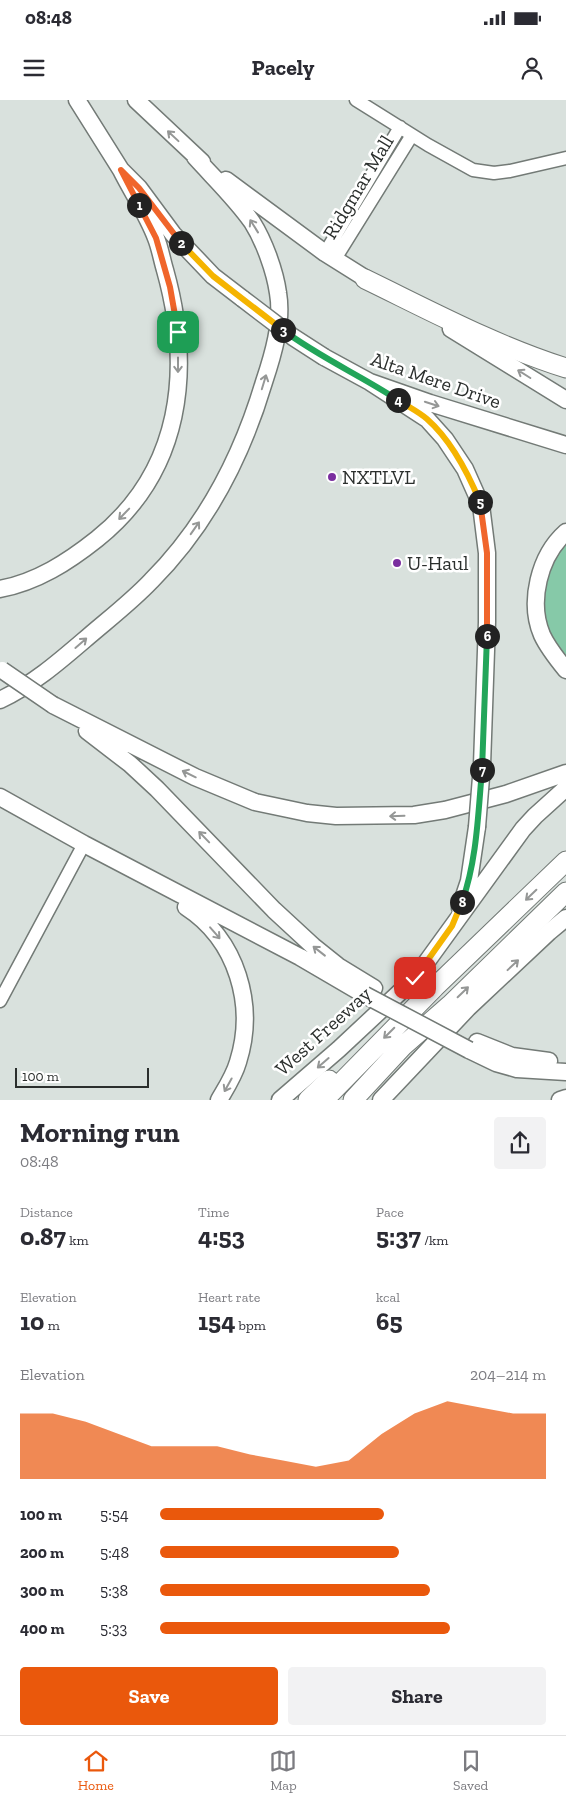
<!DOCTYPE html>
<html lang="en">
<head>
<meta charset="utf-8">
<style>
  :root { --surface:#fff; --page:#f2f2f3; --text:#2b2b33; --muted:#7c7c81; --line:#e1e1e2; --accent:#ea580c }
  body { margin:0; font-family:"Zilla Slab",serif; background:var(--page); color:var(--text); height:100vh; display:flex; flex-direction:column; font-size:19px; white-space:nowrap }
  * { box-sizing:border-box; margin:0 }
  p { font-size:16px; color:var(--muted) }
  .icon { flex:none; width:28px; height:28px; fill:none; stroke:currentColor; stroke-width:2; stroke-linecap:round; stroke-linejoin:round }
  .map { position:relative; height:1000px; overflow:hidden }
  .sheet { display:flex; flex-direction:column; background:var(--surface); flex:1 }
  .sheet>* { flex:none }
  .scale { position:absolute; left:15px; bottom:12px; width:134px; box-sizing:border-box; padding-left:5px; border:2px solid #2b2f2d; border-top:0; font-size:14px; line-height:18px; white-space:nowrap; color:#2b2f2d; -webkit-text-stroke:4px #fff; paint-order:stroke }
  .pin { position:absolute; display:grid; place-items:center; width:42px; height:42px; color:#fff; margin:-21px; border-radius:10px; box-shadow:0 2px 8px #0006 }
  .km { position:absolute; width:25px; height:25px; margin:-12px; border-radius:50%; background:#222; color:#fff; font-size:14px; line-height:25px; text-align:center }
  .round { display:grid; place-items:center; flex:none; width:52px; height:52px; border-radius:5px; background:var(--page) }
  .headline { display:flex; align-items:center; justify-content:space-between; height:85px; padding:0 20px }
  h1 { font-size:28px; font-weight:700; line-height:38px }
  .figures { display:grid; grid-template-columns:repeat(3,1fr); gap:8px; height:85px; padding:5px 20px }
  .figures div { display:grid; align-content:center }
  .figures b { font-size:25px; font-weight:700 }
  .figures small { font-size:14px; font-weight:400 }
  .figures p { font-size:14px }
  .chart { height:140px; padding:10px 20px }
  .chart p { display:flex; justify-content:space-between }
  .chart svg { width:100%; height:90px; margin-top:5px; fill:var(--accent); opacity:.7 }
  .cta { display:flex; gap:10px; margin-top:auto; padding:10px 20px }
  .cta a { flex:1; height:58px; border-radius:5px; background:var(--accent); color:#fff; font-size:20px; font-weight:700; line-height:58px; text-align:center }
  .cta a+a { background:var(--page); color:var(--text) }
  ul { padding:0 20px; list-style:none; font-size:16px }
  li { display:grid; grid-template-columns:80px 60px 1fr; align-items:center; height:38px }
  li i { height:12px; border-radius:6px; background:var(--accent) }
  .status { display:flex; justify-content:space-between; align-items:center; height:35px; padding:0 25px; background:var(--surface); direction:ltr }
  .status svg { height:14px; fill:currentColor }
  header { display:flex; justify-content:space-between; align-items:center; height:65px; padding:0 20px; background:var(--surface); font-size:22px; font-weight:700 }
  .menu { display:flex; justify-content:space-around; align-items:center; height:70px; border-top:1px solid var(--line); background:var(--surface); font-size:14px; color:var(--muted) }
  .menu a { display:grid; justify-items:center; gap:2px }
  .menu .active { color:var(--accent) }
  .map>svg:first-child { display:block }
</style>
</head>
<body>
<div class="status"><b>08:48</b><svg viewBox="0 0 49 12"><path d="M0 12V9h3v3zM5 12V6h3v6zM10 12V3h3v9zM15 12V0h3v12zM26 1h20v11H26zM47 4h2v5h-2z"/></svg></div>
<header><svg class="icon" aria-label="menu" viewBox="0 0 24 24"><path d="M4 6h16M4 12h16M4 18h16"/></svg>Pacely<svg class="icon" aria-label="person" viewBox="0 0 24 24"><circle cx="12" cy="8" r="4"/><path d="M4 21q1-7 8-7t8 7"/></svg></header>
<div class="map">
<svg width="566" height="1000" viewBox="0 0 566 1000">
  <rect width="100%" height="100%" fill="#d9e1dd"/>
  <path fill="#86c9a8" d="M566,438V564L545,531L540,493L546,473Z"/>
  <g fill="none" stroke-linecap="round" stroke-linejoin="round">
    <g stroke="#737a76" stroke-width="15">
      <path id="minor" d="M356,0L428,45L473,70L494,73L510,71L566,58
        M325,153L400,27
        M335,159L412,35
        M0,901L84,744"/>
    </g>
    <g stroke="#737a76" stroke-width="19">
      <path id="major" d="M77,0L121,70L139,88L173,134L213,176L243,199
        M136,0L202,62
        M226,80L325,153L376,185
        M451,229L566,300
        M324,257L370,282L430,303L566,345
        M370,282L427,319L445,339L465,369L481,405L487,453V522L482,665
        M566,432C539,456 528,502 542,535C548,548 557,559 566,570
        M0,489C37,482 68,462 97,439C182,371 193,270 165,170C162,160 160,148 156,138C147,114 132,92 121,70
        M0,600C34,584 61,560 89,536C110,518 132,501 151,481C206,426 242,356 264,282C273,255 283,222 278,193C275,171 264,141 252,122C236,99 214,78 195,57
        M53,605L195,677L255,702L307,713L336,716L414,715L445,710L506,694L566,673
        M87,631L130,664L157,689L274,810L313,846L338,866L374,888
        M0,697L84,744L300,857L365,895
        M186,807C237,840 256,905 238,962C234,976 226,988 219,1000
        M460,808L469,781L477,727
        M477,942L512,956L549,961
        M469,950L496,963L517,969L566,972
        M280,1000L339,949L415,878L523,729L535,716L566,688
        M381,1000L468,908L549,832L566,818
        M560,1000L566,998"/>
    </g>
    <g stroke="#737a76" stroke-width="21">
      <path id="highway" d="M365,179C431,211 496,246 566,268
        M308,1000L329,980
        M324,1000L435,887L566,761
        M353,1000L403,946L450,905L566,792"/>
    </g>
    <use href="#minor" stroke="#fff" stroke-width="12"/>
    <use href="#major" stroke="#fff" stroke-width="16"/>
    <use href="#highway" stroke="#fff" stroke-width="19"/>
    <g stroke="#737a76" stroke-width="19" stroke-linecap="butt">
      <path id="major-bridge" d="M243,199L293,237L324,257
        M2,570L53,605
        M477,727L482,665
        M365,895L469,950"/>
    </g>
    <use href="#major-bridge" stroke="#fff" stroke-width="16"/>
  </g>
  <defs><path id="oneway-shaft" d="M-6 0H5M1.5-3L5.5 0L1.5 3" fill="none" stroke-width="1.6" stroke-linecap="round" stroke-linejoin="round" transform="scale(1.25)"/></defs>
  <g stroke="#959796">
    <use href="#oneway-shaft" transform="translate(173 36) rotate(-137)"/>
    <use href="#oneway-shaft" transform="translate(254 126) rotate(-122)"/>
    <use href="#oneway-shaft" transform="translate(178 265) rotate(90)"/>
    <use href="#oneway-shaft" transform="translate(524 274) rotate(-148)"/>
    <use href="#oneway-shaft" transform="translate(264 282) rotate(-73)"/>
    <use href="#oneway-shaft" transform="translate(432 304) rotate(18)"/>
    <use href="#oneway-shaft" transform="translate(124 414) rotate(134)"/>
    <use href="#oneway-shaft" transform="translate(195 428) rotate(-55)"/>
    <use href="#oneway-shaft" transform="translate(81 543) rotate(-41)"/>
    <use href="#oneway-shaft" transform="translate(189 674) rotate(-154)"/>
    <use href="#oneway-shaft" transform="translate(397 716) rotate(178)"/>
    <use href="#oneway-shaft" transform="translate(204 737) rotate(-134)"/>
    <use href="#oneway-shaft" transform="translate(531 795) rotate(136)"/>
    <use href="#oneway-shaft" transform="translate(215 833) rotate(49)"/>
    <use href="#oneway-shaft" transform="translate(319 851) rotate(-142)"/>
    <use href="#oneway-shaft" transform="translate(513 865) rotate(-43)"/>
    <use href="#oneway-shaft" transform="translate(463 892) rotate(-44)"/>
    <use href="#oneway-shaft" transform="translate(389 933) rotate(135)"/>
    <use href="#oneway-shaft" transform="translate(323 963) rotate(139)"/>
    <use href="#oneway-shaft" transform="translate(228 985) rotate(119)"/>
  </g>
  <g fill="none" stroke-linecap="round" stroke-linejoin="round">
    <g stroke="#fff" stroke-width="10">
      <path id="split-1" d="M139,105L156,138L170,187L178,232"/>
    </g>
    <g stroke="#fff" stroke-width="10">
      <path id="split-2" d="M139,105L121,70L139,88L181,143"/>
    </g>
    <g stroke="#fff" stroke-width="10">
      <path id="split-3" d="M181,143L213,176L283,230"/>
    </g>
    <g stroke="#fff" stroke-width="10">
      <path id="split-4" d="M283,230C319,257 360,275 398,300"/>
    </g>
    <g stroke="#fff" stroke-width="10">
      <path id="split-5" d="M398,300C407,306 419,312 427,319C452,341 468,373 480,402"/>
    </g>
    <g stroke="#fff" stroke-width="10">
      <path id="split-6" d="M480,402L487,453V536"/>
    </g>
    <g stroke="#fff" stroke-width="10">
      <path id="split-7" d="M482,670L487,536"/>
    </g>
    <g stroke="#fff" stroke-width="10">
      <path id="split-8" d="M462,802C477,760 478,714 482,670"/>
    </g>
    <g stroke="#fff" stroke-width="10">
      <path id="split-9" d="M415,878L452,826L462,802"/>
    </g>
    <use href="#split-1" stroke="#f0652b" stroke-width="6"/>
    <use href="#split-2" stroke="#f0652b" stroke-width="6"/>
    <use href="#split-3" stroke="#f5b400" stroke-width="6"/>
    <use href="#split-4" stroke="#22a559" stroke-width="6"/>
    <use href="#split-5" stroke="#f5b400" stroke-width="6"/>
    <use href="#split-6" stroke="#f0652b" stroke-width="6"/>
    <use href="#split-7" stroke="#22a559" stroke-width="6"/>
    <use href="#split-8" stroke="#22a559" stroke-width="6"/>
    <use href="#split-9" stroke="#f5b400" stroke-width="6"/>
  </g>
  <g fill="#7a2e9f" stroke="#fff" stroke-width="2">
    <circle cx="332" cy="377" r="5"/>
    <circle cx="397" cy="463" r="5"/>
  </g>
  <g text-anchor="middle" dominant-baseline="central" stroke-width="5" stroke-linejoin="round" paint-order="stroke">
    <g font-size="20" fill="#2b2f2d" stroke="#fff">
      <text transform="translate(358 87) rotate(-59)">Ridgmar Mall</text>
      <text transform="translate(436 280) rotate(19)">Alta Mere Drive</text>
      <text transform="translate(323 931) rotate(-42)">West Freeway</text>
    </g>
    <g font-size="20" fill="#2b2f2d" stroke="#fff" text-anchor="start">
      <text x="342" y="377">NXTLVL</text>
      <text x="407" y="463">U-Haul</text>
    </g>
  </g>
</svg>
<div class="scale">100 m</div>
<div class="pin" style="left:178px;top:232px;background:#1e9e55"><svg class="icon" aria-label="arrive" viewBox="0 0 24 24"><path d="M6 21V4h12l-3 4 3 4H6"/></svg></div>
<div class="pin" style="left:415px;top:878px;background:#d93025"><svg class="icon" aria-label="check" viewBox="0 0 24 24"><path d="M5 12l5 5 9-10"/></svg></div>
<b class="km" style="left:139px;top:105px">1</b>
<b class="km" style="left:181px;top:143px">2</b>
<b class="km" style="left:283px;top:230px">3</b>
<b class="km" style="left:398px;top:300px">4</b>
<b class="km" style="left:480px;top:402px">5</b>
<b class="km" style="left:487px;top:536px">6</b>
<b class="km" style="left:482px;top:670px">7</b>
<b class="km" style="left:462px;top:802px">8</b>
</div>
<section class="sheet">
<div class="headline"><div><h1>Morning run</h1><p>08:48</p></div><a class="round"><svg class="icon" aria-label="share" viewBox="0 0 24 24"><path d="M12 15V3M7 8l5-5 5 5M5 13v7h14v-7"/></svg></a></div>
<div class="figures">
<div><p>Distance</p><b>0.87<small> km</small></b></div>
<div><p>Time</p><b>4:53</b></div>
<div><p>Pace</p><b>5:37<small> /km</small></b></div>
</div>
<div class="figures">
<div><p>Elevation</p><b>10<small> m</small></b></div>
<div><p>Heart rate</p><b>154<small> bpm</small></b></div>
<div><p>kcal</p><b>65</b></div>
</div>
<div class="chart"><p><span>Elevation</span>204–214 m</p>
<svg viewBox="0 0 160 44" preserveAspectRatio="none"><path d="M0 44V12L10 12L20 16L30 22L40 28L50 28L60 28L70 32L80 35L90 38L100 35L110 22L120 12L130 6L140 9L150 12L160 12V44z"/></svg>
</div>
<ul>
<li><b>100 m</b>5:54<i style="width:58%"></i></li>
<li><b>200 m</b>5:48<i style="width:62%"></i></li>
<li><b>300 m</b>5:38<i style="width:70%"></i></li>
<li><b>400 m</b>5:33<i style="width:75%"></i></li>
</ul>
<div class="cta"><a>Save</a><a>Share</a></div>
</section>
<nav class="menu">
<a class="active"><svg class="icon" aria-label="home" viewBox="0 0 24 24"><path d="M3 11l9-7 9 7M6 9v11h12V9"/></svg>Home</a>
<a><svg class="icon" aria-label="map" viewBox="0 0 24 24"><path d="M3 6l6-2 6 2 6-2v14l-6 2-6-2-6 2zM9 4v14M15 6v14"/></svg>Map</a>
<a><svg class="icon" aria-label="saved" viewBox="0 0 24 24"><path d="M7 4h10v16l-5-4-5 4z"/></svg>Saved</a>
</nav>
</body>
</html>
